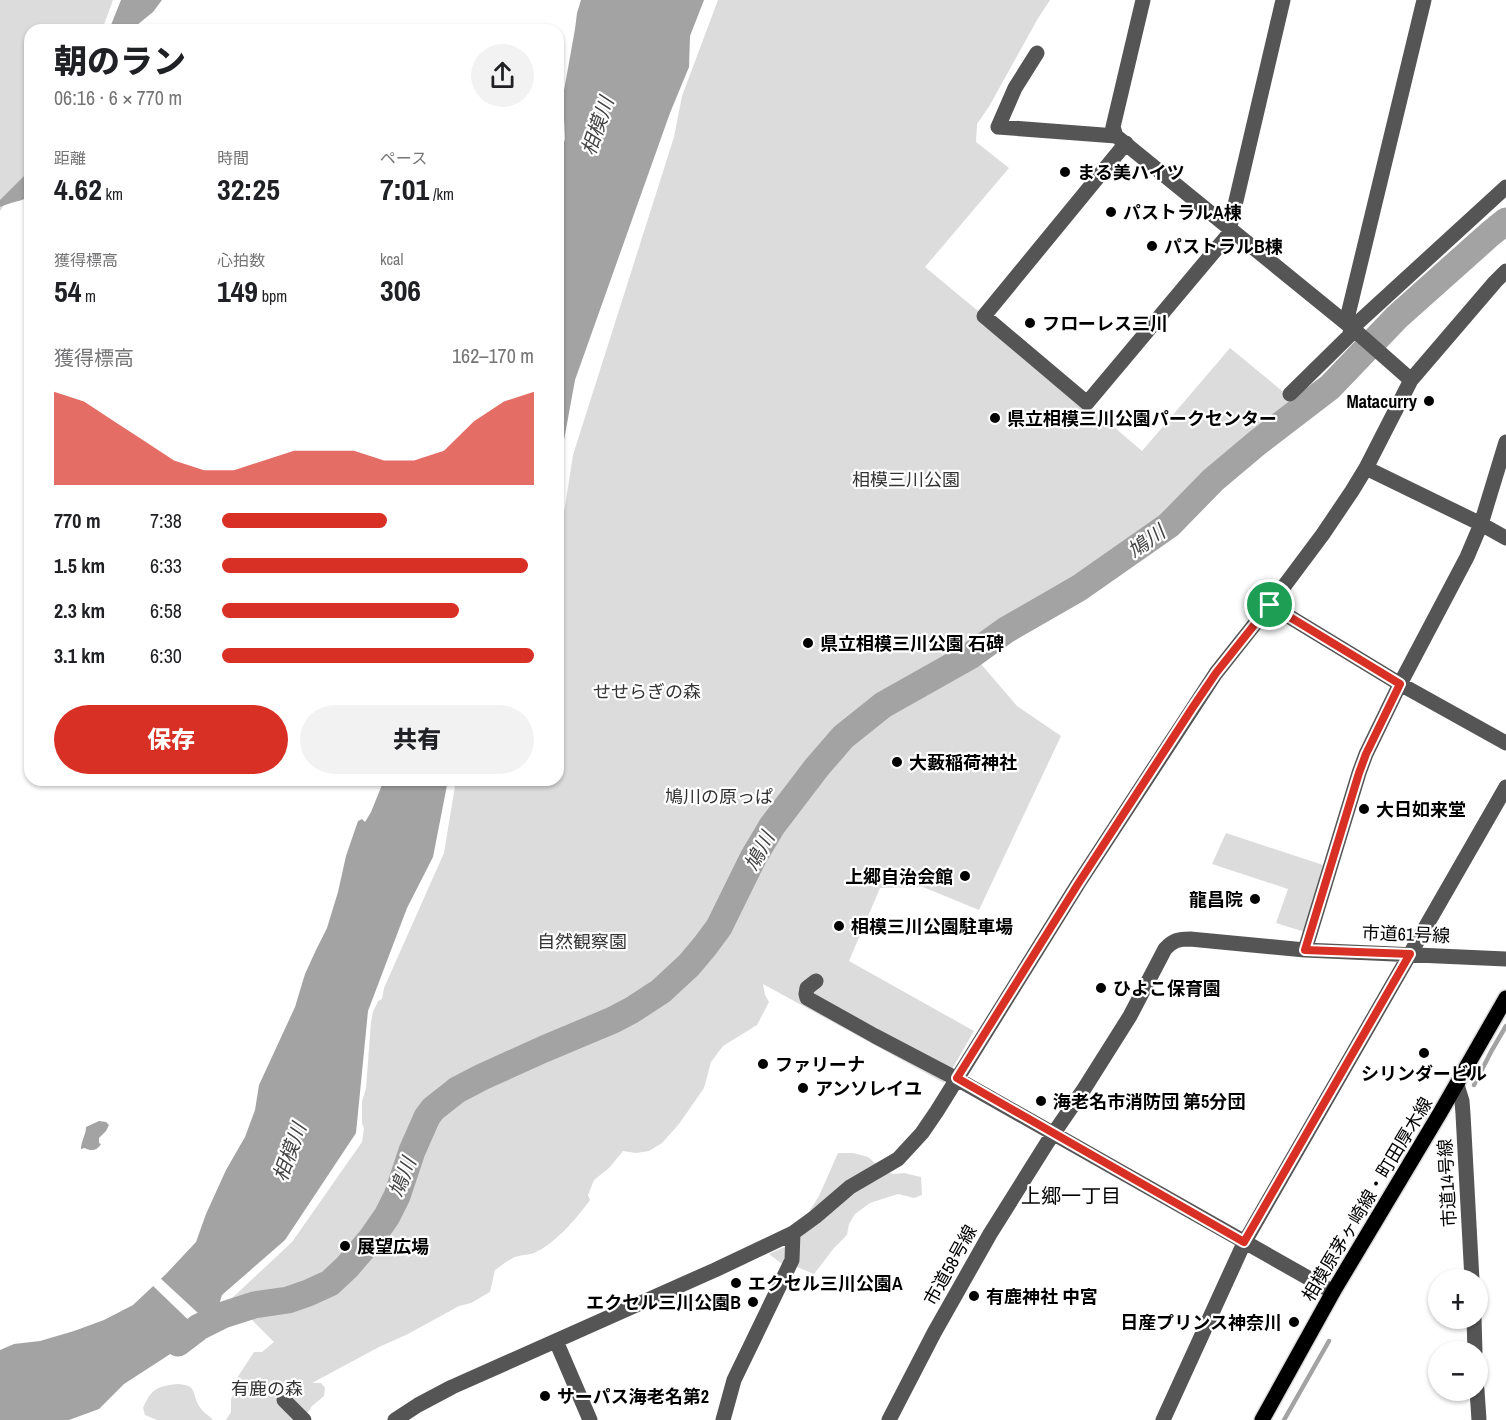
<!DOCTYPE html>
<html lang="ja">
<head>
<meta charset="utf-8">
<style>
  :root { --surface:#fff; --page:#f2f2f2; --text:#202124; --muted:#757577; --accent:#d93025 }
  body { margin:0; font-family:"Archivo Narrow","Noto Sans JP",sans-serif; background:var(--page); color:var(--text); height:100vh; display:flex; flex-direction:column; font-size:22px; white-space:nowrap }
  * { box-sizing:border-box; margin:0 }
  p { font-size:20px; color:var(--muted) }
  .icon { flex:none; width:33px; height:33px; fill:none; stroke:currentColor; stroke-width:2; stroke-linecap:round; stroke-linejoin:round }
  .map { position:relative; flex:1; overflow:hidden }
  .side { position:absolute; left:24px; top:24px; width:540px; height:762px; display:flex; flex-direction:column; background:var(--surface); border-radius:18px; box-shadow:0 2px 4px #0004 }
  .side>* { flex:none }
  .tools { position:absolute; left:1428px; top:1269px; display:grid; gap:12px }
  .tools a { display:grid; place-items:center; width:60px; height:60px; border-radius:50%; background:var(--surface); box-shadow:0 2px 4px #0004; font-size:30px }
  .pin { position:absolute; display:grid; place-items:center; width:51px; height:51px; color:#fff; margin:-26px; border:3px solid #fff; border-radius:50%; box-shadow:0 2px 6px #0007 }
  .round { display:grid; place-items:center; flex:none; width:63px; height:63px; border-radius:32px; background:var(--page) }
  .summary { display:flex; align-items:center; justify-content:space-between; height:102px; padding:0 30px }
  h1 { font-size:33px; font-weight:800; line-height:45px }
  .figures { display:grid; grid-template-columns:repeat(3,1fr); gap:9px; height:102px; padding:6px 30px }
  .figures div { display:grid; align-content:center }
  .figures b { font-size:30px; font-weight:800 }
  .figures small { font-size:16px; font-weight:400 }
  .figures p { font-size:16px }
  .chart { height:168px; padding:12px 30px }
  .chart p { display:flex; justify-content:space-between }
  .chart svg { width:100%; height:108px; margin-top:6px; fill:var(--accent); opacity:.7 }
  .primary-button { display:flex; gap:12px; margin-top:auto; padding:12px 30px }
  .primary-button a { flex:1; height:69px; border-radius:36px; background:var(--accent); color:#fff; font-size:24px; font-weight:800; line-height:69px; text-align:center }
  .primary-button a+a { background:var(--page); color:var(--text) }
  ul { padding:0 30px; list-style:none; font-size:20px }
  li { display:grid; grid-template-columns:96px 72px 1fr; align-items:center; height:45px }
  li i { height:15px; border-radius:8px; background:var(--accent) }
  .map>svg:first-child { display:block }
</style>
</head>
<body>
<div class="map">
<svg width="1506" height="1420" viewBox="0 0 1506 1420">
  <rect width="100%" height="100%" fill="#fff"/>
  <path fill="#dcdcdc" d="M0,0H113L102,30H30V168L0,211Z
    M718,0H1050L1037,20L990,105L977,124L976,142L1009,168L925,267L984,316L1142,451L1230,348L1292,399L1186,494L1158,521L1075,583L969,650L1017,706L1061,736L979,910L923,887L880,888L849,961L974,1031L944,1083L763,984L765,995L769,1002L757,1025L723,1046L711,1062L704,1088L679,1124L662,1143L649,1151L636,1153L623,1151L609,1168L594,1180L588,1195L590,1200C577,1218 555,1244 534,1253C528,1255 521,1255 515,1257C508,1260 501,1266 495,1270L490,1292L471,1303L459,1306L408,1334L379,1347L312,1383H321L325,1388L324,1396L312,1406L303,1420H226L231,1412V1399L237,1386V1378L254,1352H262L274,1342L231,1299L292,1242L362,1142L364,1128L362,1123V1102L366,1088L371,1022L373,1012L378,1001L382,999L384,988L444,853L456,780H558V539L561,532L573,455L674,137L682,96Z
    M1226,833L1323,865L1305,932L1276,923L1288,889L1212,864Z
    M838,1153H853L868,1157L885,1172L894,1174L904,1173L921,1177L922,1195L914,1198L898,1194L870,1203L855,1214L849,1224L847,1235L834,1248L814,1274L797,1267L791,1255L785,1266L769,1254L787,1246L819,1196Z
    M177,1384C198,1385 191,1392 199,1406C202,1412 209,1415 213,1420H157L145,1415L143,1408C152,1388 156,1387 177,1384Z"/>
  <path fill="#a3a3a3" d="M121,0H162L153,12L131,30H109Z
    M581,0H704L690,36L689,67L670,113L575,380L558,473V191L559,188L561,152L565,139L563,96L575,29L577,13Z
    M30,170C30,207 30,195 0,207V200Z
    M384,780H448L433,857L407,908L368,1011L356,1133L285,1240L222,1295L216,1314L198,1336L124,1384L99,1409L69,1420H0V1350L14,1344L40,1341L74,1331L104,1320L133,1305L166,1274L196,1242L206,1214L226,1170L245,1137L255,1110L259,1085L295,1007L305,974L316,950L327,928L338,892L346,856L358,821L362,819L365,822L371,812Z
    M99,1121L106,1122L109,1125L106,1131L99,1138V1143L101,1144C98,1150 91,1152 85,1148L81,1149C81,1141 86,1135 86,1127Z"/>
  <path fill="#fff" d="M159,1277L211,1325L203,1334L151,1284Z"/>
  <g fill="none" stroke-linecap="round" stroke-linejoin="round">
    <path stroke="#a3a3a3" stroke-width="4.5" d="M1474,1085L1492,1050L1506,1026
      M1284,1420L1329,1341"/>
    <path stroke="#a3a3a3" stroke-width="27" d="M178,1343L199,1327L223,1315L254,1305L288,1300L308,1293L330,1283L347,1267L371,1239L387,1216L397,1196L412,1151L427,1117L433,1109L457,1090L482,1077L544,1049L613,1020L632,1010L661,991L689,965L705,946L719,927L753,858L772,826L817,767L843,737L883,705L970,656L1006,630L1079,588L1169,525L1213,480L1257,443L1330,387L1397,317L1490,234L1506,221"/>
    <g stroke="#dbdbdb" stroke-width="18">
      <path id="major" d="M1262,1420L1333,1292L1440,1113L1506,998"/>
    </g>
    <path stroke="#555" stroke-width="15" d="M1143,0L1113,127L1116,136L1352,328L1411,380
      M1037,53L1015,88L998,127L1116,136
      M1126,143L984,316L1087,403L1228,235L1283,0
      M1346,323L1424,0
      M1290,394L1349,336L1352,328L1506,187
      M1366,468L1481,524L1506,538
      M1270,605L1400,684L1506,743
      M1305,950L1359,773L1366,754L1400,684L1467,557L1481,524L1506,442
      M816,981L807,988L806,994L807,998L875,1036L957,1079L1333,1292
      M1457,1085L1462,1101L1463,1114L1472,1280
      M1474,1318L1475,1352
      M556,1341L590,1420
      M1477,1390L1479,1420
      M284,1400L304,1420
      M395,1420L418,1405L452,1387L715,1270L793,1233L815,1217L850,1187L898,1159L922,1133L937,1111L1078,884L1216,673L1270,605L1323,534L1352,491L1366,468L1411,380L1495,282L1506,271
      M723,1420L734,1380L792,1260L793,1233
      M889,1420L934,1333L990,1234L1047,1143L1084,1089L1130,1016L1165,949C1173,940 1179,939 1190,939L1305,950L1506,959
      M1163,1420L1244,1243L1506,787"/>
    <use href="#major" stroke="#000" stroke-width="15"/>
  </g>
  <g fill="none" stroke-linecap="round" stroke-linejoin="round">
    <g stroke="#fff" stroke-width="12">
      <path id="route" d="M1270,605L1400,684L1366,754L1359,773L1305,950L1410,954L1244,1242L957,1078L1078,884L1193,707L1216,673Z"/>
    </g>
    <use href="#route" stroke="#d93025" stroke-width="8"/>
  </g>
  <g fill="#000" stroke="#fff" stroke-width="2">
    <circle cx="1065" cy="172" r="6"/>
    <circle cx="1111" cy="212" r="6"/>
    <circle cx="1152" cy="246" r="6"/>
    <circle cx="1030" cy="323" r="6"/>
    <circle cx="1429" cy="401" r="6"/>
    <circle cx="995" cy="418" r="6"/>
    <circle cx="808" cy="643" r="6"/>
    <circle cx="897" cy="762" r="6"/>
    <circle cx="1364" cy="809" r="6"/>
    <circle cx="965" cy="876" r="6"/>
    <circle cx="1255" cy="899" r="6"/>
    <circle cx="839" cy="926" r="6"/>
    <circle cx="1101" cy="988" r="6"/>
    <circle cx="1424" cy="1053" r="6"/>
    <circle cx="763" cy="1064" r="6"/>
    <circle cx="803" cy="1088" r="6"/>
    <circle cx="1041" cy="1101" r="6"/>
    <circle cx="345" cy="1246" r="6"/>
    <circle cx="736" cy="1283" r="6"/>
    <circle cx="974" cy="1296" r="6"/>
    <circle cx="753" cy="1302" r="6"/>
    <circle cx="1294" cy="1322" r="6"/>
    <circle cx="545" cy="1396" r="6"/>
  </g>
  <g text-anchor="middle" dominant-baseline="central" stroke-width="4.5" stroke-linejoin="round" paint-order="stroke">
    <g font-size="18" font-weight="bold" fill="#000" stroke="#fff" text-anchor="start">
      <text x="1077" y="172">まる美ハイツ</text>
      <text x="1123" y="212">パストラルA棟</text>
      <text x="1164" y="246">パストラルB棟</text>
      <text x="1042" y="323">フローレス三川</text>
      <text x="1417" y="401" text-anchor="end">Matacurry</text>
      <text x="1007" y="418">県立相模三川公園パークセンター</text>
      <text x="820" y="643">県立相模三川公園 石碑</text>
      <text x="909" y="762">大藪稲荷神社</text>
      <text x="1376" y="809">大日如来堂</text>
      <text x="953" y="876" text-anchor="end">上郷自治会館</text>
      <text x="1243" y="899" text-anchor="end">龍昌院</text>
      <text x="851" y="926">相模三川公園駐車場</text>
      <text x="1113" y="988">ひよこ保育園</text>
      <text x="775" y="1064">ファリーナ</text>
      <text x="1424" y="1073" text-anchor="middle">シリンダービル</text>
      <text x="815" y="1088">アンソレイユ</text>
      <text x="1053" y="1101">海老名市消防団 第5分団</text>
      <text x="357" y="1246">展望広場</text>
      <text x="748" y="1283">エクセル三川公園A</text>
      <text x="986" y="1296">有鹿神社 中宮</text>
      <text x="741" y="1302" text-anchor="end">エクセル三川公園B</text>
      <text x="1282" y="1322" text-anchor="end">日産プリンス神奈川</text>
      <text x="557" y="1396">サーパス海老名第2</text>
    </g>
    <g font-size="18" fill="#333" stroke="#fff">
      <text x="906" y="479">相模三川公園</text>
      <text x="647" y="691">せせらぎの森</text>
      <text x="719" y="796">鳩川の原っぱ</text>
      <text x="582" y="941">自然観察園</text>
      <text x="267" y="1388">有鹿の森</text>
    </g>
    <g font-size="18" fill="#000" stroke="#fff">
      <text transform="translate(1406 934) rotate(2)">市道61号線</text>
      <text transform="translate(1447 1183) rotate(-93)">市道14号線</text>
      <text transform="translate(1367 1199) rotate(-59)">相模原茅ヶ崎線・町田厚木線</text>
      <text transform="translate(950 1265) rotate(-61)">市道58号線</text>
    </g>
    <g font-size="20" font-style="italic" fill="#444" stroke="#fff">
      <text transform="translate(597 126) rotate(-71)">相模川</text>
      <text transform="translate(1146 541) rotate(-36)">鳩川</text>
      <text transform="translate(759 851) rotate(-62)">鳩川</text>
      <text transform="translate(289 1152) rotate(-70)">相模川</text>
      <text transform="translate(402 1177) rotate(-69)">鳩川</text>
    </g>
    <g font-size="20" fill="#000" stroke="#fff">
      <text x="1071" y="1195">上郷一丁目</text>
    </g>
  </g>
</svg>
<div class="tools">
<a>+</a>
<a>−</a>
</div>
<div class="pin" style="left:1270px;top:605px;background:#1e9e55"><svg class="icon" aria-label="arrive" viewBox="0 0 24 24"><path d="M6 21V4h12l-3 4 3 4H6"/></svg></div>
<section class="side">
<div class="summary"><div><h1>朝のラン</h1><p>06:16 · 6 × 770 m</p></div><a class="round"><svg class="icon" aria-label="share" viewBox="0 0 24 24"><path d="M12 15V3M7 8l5-5 5 5M5 13v7h14v-7"/></svg></a></div>
<div class="figures">
<div><p>距離</p><b>4.62<small> km</small></b></div>
<div><p>時間</p><b>32:25</b></div>
<div><p>ペース</p><b>7:01<small> /km</small></b></div>
</div>
<div class="figures">
<div><p>獲得標高</p><b>54<small> m</small></b></div>
<div><p>心拍数</p><b>149<small> bpm</small></b></div>
<div><p>kcal</p><b>306</b></div>
</div>
<div class="chart"><p><span>獲得標高</span>162–170 m</p>
<svg viewBox="0 0 160 44" preserveAspectRatio="none"><path d="M0 44V6L10 10L20 18L30 26L40 34L50 38L60 38L70 34L80 30L90 30L100 30L110 34L120 34L130 30L140 18L150 10L160 6V44z"/></svg>
</div>
<ul>
<li><b>770 m</b>7:38<i style="width:53%"></i></li>
<li><b>1.5 km</b>6:33<i style="width:98%"></i></li>
<li><b>2.3 km</b>6:58<i style="width:76%"></i></li>
<li><b>3.1 km</b>6:30<i style="width:100%"></i></li>
</ul>
<div class="primary-button"><a>保存</a><a>共有</a></div>
</section>
</div>
</body>
</html>
